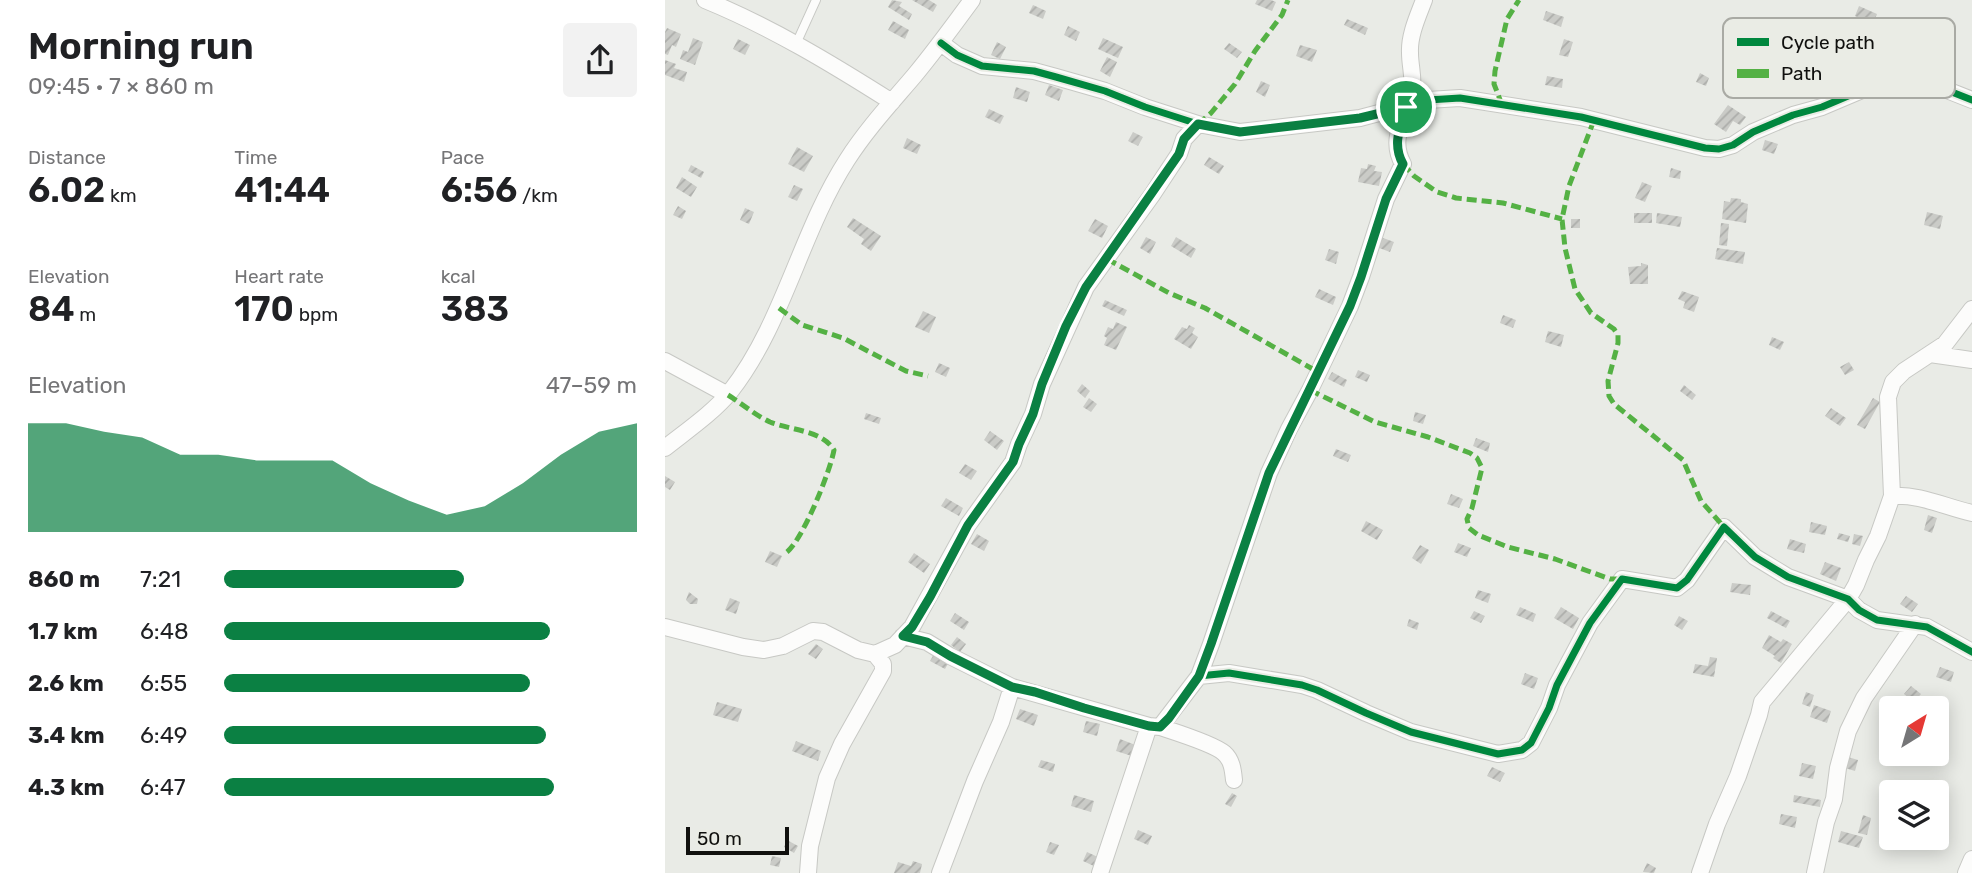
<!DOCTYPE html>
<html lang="en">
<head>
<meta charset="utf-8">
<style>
  :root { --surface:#fff; --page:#f2f2f2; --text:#202124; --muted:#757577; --accent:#0b8043 }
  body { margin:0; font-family:Rubik,sans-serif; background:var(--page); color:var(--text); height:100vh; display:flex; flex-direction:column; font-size:26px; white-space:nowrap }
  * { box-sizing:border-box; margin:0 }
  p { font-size:23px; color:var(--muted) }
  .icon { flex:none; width:38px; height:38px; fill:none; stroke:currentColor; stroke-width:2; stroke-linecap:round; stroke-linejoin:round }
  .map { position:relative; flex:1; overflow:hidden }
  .details { display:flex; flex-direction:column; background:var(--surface); width:665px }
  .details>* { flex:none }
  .needle { width:46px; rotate:37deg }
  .fabs { position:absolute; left:1214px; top:696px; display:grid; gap:14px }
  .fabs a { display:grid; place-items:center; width:70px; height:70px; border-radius:7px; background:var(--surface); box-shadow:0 4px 18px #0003; font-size:35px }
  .scale { position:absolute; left:21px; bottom:18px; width:103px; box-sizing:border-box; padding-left:7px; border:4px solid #10100e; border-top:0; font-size:19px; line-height:24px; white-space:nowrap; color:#10100e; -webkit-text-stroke:5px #eaece5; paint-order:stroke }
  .pin { position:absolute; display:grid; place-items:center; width:60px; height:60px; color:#fff; margin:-30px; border:4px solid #fff; border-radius:50%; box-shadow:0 2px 7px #0007 }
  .round { display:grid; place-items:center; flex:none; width:74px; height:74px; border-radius:7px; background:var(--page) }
  .head { display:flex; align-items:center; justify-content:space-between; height:119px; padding:0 28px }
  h1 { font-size:38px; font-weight:600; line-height:52px }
  .stats { display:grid; grid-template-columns:repeat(3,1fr); gap:10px; height:119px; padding:7px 28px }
  .stats div { display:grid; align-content:center }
  .stats b { font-size:35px; font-weight:600 }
  .stats small { font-size:19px; font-weight:400 }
  .stats p { font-size:19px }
  .chart { height:196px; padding:14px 28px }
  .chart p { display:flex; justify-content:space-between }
  .chart svg { width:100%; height:126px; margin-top:7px; fill:var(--accent); opacity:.7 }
  ul { padding:0 28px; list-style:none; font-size:23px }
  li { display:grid; grid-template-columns:112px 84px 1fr; align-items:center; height:52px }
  li i { height:18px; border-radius:9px; background:var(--accent) }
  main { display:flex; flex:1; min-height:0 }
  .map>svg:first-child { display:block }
</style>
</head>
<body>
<main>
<section class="details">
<div class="head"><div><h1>Morning run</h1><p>09:45 · 7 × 860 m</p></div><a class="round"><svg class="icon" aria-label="share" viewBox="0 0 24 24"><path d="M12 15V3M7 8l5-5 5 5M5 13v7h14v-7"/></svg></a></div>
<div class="stats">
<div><p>Distance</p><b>6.02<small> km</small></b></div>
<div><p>Time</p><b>41:44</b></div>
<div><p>Pace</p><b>6:56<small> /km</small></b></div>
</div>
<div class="stats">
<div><p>Elevation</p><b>84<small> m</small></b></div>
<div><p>Heart rate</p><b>170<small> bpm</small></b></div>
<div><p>kcal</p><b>383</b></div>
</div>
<div class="chart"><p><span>Elevation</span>47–59 m</p>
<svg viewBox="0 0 160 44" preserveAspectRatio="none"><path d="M0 44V6L10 6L20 9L30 11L40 17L50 17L60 19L70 19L80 19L90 27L100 33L110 38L120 35L130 27L140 17L150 9L160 6V44z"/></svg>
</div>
<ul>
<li><b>860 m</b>7:21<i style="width:58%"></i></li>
<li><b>1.7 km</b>6:48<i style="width:79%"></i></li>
<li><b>2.6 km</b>6:55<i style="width:74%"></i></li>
<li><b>3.4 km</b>6:49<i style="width:78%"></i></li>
<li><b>4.3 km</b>6:47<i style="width:80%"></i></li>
</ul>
</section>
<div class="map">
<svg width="1307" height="873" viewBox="0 0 1307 873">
  <defs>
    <pattern id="building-hatch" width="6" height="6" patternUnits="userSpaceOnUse" patternTransform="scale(1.75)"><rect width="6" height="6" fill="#cacbc7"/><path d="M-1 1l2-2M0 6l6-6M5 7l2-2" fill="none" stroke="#acadaa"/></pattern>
  </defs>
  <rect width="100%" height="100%" fill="#e9ebe6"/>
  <path fill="url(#building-hatch)" d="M227,0L237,2L234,6L247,14L244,20L223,7Z
    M247,0H264L272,5L268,12Z
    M592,0H606L611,2L607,11L590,4Z
    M368,5L381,11L378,19L364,13Z
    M1194,6L1212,14L1208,24L1190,16Z
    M881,11L899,17L896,27L878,20Z
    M682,19L703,28L700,35L679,25Z
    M228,21L244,30L240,39L223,30Z
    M403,26L415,32L411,41L399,35Z
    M2,28L16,34L11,47L7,45L3,55L0,54V32Z
    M28,38L38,42L30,65L15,59L18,50L23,52Z
    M438,38L458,47L453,58L433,49Z
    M73,39L85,45L80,55L68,49Z
    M899,39L908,42L903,57L894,55Z
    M332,42L341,47L335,59L326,55Z
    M564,43L577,52L572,58L559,49Z
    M635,45L652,50L647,62L631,56Z
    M442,57L452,62L445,77L435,71Z
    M0,60L11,64L9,68L22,72L19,82L0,75Z
    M1035,73L1044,78L1041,86L1031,82Z
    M882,76L898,79L897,88L880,85Z
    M596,81L605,85L600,97L591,92Z
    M384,85L398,90L394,101L380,95Z
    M351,87L365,92L362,102L348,98Z
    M1063,105L1081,117L1075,125L1068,121L1061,132L1049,124Z
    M324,109L339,116L335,124L320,117Z
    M468,132L478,137L473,146L463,141Z
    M242,138L256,145L252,154L238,148Z
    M1100,140L1113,144L1109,154L1097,150Z
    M132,147L148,156L139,172L123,164Z
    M544,157L559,166L554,174L539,165Z
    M703,164L711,166L709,171L717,172L714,186L693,182L696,168L702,169Z
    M26,165L39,172L36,178L23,171Z
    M1006,168L1016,171L1015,179L1004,177Z
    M17,177L32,187L26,197L11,188Z
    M977,182L987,186L980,202L970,198Z
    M129,185L138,189L132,201L123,197Z
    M1066,198L1076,199V202L1083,204L1081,223L1057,219L1059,201L1065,202Z
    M13,206L21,211L17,219L8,215Z
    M80,208L89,212L84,224L75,220Z
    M1262,212L1278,216L1275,229L1259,225Z
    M969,213H987V223H969Z
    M992,213L1017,217L1015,227L991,223Z
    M188,218L216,236L206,251L196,244L199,239L182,227Z
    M430,219L443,226L437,238L423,231Z
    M906,219H915V228H906Z
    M1056,223L1064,224L1062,246L1054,245Z
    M713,236L729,242L725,252L709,246Z
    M481,237L491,242L485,254L475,248Z
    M511,237L531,249L526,258L506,246Z
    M1052,248L1080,252L1078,264L1050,259Z
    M664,249L674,252L671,264L660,260Z
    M976,263L983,265V284H965L963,267L976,266Z
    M654,289L671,297L668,305L650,297Z
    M1017,291L1034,297L1029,312L1018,308L1020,302L1013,299Z
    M440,300L462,310L459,316L437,306Z
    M258,311L271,317L264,333L250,327Z
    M838,315L851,320L848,328L835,323Z
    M451,322L462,327L451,350L439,345L442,338L439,336L443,327L448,329Z
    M524,325L530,328L527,333L533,337L526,349L509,339L517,327L522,329Z
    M883,331L899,335L896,347L880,342Z
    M1107,337L1119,342L1115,350L1104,345Z
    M1184,362L1189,370L1180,375L1175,367Z
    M274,363L285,368L281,377L270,372Z
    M693,370L705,375L702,382L690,377Z
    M667,372L682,380L679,387L663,379Z
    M417,384L425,391L420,398L412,391Z
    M1019,385L1031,395L1027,400L1015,391Z
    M424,398L432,404L426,412L418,407Z
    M1208,398L1215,402L1200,429L1192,425Z
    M1166,408L1181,418L1175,426L1160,416Z
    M750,412L761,415L758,424L748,421Z
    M201,413L216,418L214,424L199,419Z
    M325,431L339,441L332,450L319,440Z
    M811,438L825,443L823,452L808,446Z
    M671,449L686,455L683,462L668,456Z
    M300,464L312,471L306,480L294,473Z
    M0,476L10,482L5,490L0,487Z
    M786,494L798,499L794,508L782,504Z
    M281,498L298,508L294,516L276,506Z
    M1263,515L1272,518L1267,533L1259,530Z
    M701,521L718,530L712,540L696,531Z
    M1146,522L1162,526L1160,535L1144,532Z
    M1174,533L1185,536L1183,542L1172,539Z
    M312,534L324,541L319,551L306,544Z
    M1189,534L1198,536L1195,546L1187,544Z
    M1125,539L1141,544L1139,553L1122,549Z
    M793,543L806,548L802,557L789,552Z
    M755,545L764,550L756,564L747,558Z
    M105,551L117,556L112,567L100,562Z
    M249,553L265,564L259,573L243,562Z
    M1160,562L1176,568L1171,581L1155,574Z
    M1067,583L1086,585L1085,595L1065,592Z
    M813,590L826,594L823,603L810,598Z
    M24,592L33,599L32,604H25L21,600Z
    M1241,596L1253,604L1247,612L1235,604Z
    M65,598L75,602L71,614L60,610Z
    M855,607L871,614L868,622L851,615Z
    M896,607L914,618L908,629L889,618Z
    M809,611L820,616L816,623L805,618Z
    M1106,611L1125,621L1121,628L1102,618Z
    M290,613L304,622L299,630L285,621Z
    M1014,616L1023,621L1017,630L1009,625Z
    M744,619L754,623L752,630L742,626Z
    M1104,635L1116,642L1118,639L1127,644L1116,663L1108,658L1110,656L1097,648Z
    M292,637L301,644L295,652L286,645Z
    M151,644L158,649L151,659L143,654Z
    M269,654L284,662L280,669L265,661Z
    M1045,657L1052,658L1049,677L1028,673L1030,664L1043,666Z
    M1275,667L1289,672L1286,682L1271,677Z
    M860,673L873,678L869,689L856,684Z
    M1246,686L1256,694L1249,702L1239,694Z
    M1141,692L1149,695L1145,707L1137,704Z
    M52,702L77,709L73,722L48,715Z
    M1149,705L1166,711L1162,723L1145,717Z
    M1272,705L1282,708L1279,717L1272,715Z
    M355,709L373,715L369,726L351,719Z
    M421,721L435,724L432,736L418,732Z
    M455,739L473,746L470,757L451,751Z
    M131,741L156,751L153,761L127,751Z
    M1183,757L1193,760L1190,771L1180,768Z
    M376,760L390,764L388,772L373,767Z
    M1137,763L1151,766L1148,779L1134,776Z
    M827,767L840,773L835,782L822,776Z
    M567,793L572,796L566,807L560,804Z
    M409,795L429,801L426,812L406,806Z
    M1129,795L1156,800L1155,807L1128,802Z
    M1116,814L1132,817L1130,828L1114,824Z
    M1198,815L1206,818L1202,835L1193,833Z
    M1218,817L1227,819V827L1216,824Z
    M473,830L487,836L483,845L469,839Z
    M1176,831L1198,837L1194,848L1173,842Z
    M122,840L133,846L129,853L119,847Z
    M385,842L394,845L389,855L381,852Z
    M422,852L435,858L431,867L418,861Z
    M107,856L116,858L114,867L105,865Z
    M248,861L257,864L255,873H229L233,862L246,866Z
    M982,863L991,868L989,873L978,872Z"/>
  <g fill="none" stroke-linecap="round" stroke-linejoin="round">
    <g stroke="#c7c8c4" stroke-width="10">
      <path id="service" d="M131,44L151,0"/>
    </g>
    <g stroke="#c7c8c4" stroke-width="18">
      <path id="minor" d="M40,0C106,27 167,64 227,102
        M276,43L292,55L317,66L369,71L391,77L440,91L480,107L533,124L575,132L695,118L763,100L795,98L916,117L1040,148L1054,149L1068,145L1088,132L1128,115L1157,107L1228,77L1259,81L1307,100
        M1265,354L1307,360
        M0,361L63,395
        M0,448C20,432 49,412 65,392C119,323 135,233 182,160C201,130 226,103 249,76C269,52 288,26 307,0
        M1227,496C1255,494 1280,507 1307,513
        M0,627L78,647L99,650L118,646L148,631L158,632L193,650L210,654L230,645L247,627L303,525L348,462L354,444L368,414L377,384L421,287L487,195L514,154L519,139L533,124
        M238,636L262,642L285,656L347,687L484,726L495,727L534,676L564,673L637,685L652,690L701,713L746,732L833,754L857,750L866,743L884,708L892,685L925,623L957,579L1012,588L1022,580L1059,527L1090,557L1123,577L1183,599L1194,610L1212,620L1262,627L1307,652
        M534,676L546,644L604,473L624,429L645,390L685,306L696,277L721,199L738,164C723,137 742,118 747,91C749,78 745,66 745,53C744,35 753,16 759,0
        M495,727C510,732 549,744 559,753C567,760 568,770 569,780
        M143,873L145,846L162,778L177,744L218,671V664L210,654
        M275,873L310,781L336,722L347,687
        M435,873L484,726
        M1035,873L1052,824L1073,776L1094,715L1097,702L1183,599L1191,585L1201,560L1213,536L1227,496L1223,397L1228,382L1239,371L1280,344L1307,309
        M1150,873L1161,822L1169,799L1173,768L1183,731L1199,698L1250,624
        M1301,873L1307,859"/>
    </g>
    <use href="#service" stroke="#fcfcfb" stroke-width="8"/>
    <use href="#minor" stroke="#fcfcfb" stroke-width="16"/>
    <path stroke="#54b144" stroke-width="5" stroke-dasharray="10 5" stroke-linecap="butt" d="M837,105L829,84L830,71L842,19L854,0
      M929,120L904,186L897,219L900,248L910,289L926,313L949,329L953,335V343L943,381L944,396L949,404L1018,460L1036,501L1059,527
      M533,124L546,113L570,84L590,51L617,15L623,0
      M738,164L749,176L772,192L791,198L838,203L897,219
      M442,259L504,293L540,308L653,372
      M114,308L137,325L178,338L241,371L263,376
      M645,390L710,422L763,437L805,453L812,458L817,468L807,508L802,519L804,528L813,535L843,547L890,559L945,579H957
      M63,395C76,403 90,415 105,422C124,430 157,430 169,450C165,472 138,539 122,552"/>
    <g stroke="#eaece5" stroke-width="11">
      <path id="cycleway" d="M276,43L292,55L317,66L369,71L391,77L440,91L480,107L533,124L575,132L695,118L763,100L795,98L916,117L1040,148L1054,149L1068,145L1088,132L1128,115L1157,107L1228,77L1259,81L1307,100
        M238,636L262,642L285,656L347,687L484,726L495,727L534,676L564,673L637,685L652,690L701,713L746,732L833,754L857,750L866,743L884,708L892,685L925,623L957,579L1012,588L1022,580L1059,527L1090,557L1123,577L1183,599L1194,610L1212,620L1262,627L1307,652"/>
    </g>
    <use href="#cycleway" stroke="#00873e" stroke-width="7"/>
  </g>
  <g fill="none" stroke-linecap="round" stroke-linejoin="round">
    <g stroke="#fff" stroke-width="14">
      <path id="route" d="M741,107C735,128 727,144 738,164L721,199L696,277L685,306L604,473L546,644L534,676L504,718L495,727L484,726L419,708L370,692L347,687L285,656L262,642L238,636L247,627L265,597L303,525L348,462L354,444L368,414L377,384L401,326L421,287L514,154L519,139L533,124L575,132L695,118Z"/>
    </g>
    <use href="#route" stroke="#0b8043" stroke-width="9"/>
  </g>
  <rect x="1058" y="18" width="232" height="80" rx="10" fill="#eaece5" stroke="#a9aaa4" stroke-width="2"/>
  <rect x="1072" y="38" width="32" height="8" fill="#00873e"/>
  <rect x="1072" y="69" width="32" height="9" fill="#54b144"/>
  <g font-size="19" fill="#10100e">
    <text x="1116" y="49">Cycle path</text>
    <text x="1116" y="80">Path</text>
  </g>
</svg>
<div class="fabs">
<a><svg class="needle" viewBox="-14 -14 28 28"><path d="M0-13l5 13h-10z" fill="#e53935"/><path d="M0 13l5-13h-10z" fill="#757577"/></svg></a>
<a><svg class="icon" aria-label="layers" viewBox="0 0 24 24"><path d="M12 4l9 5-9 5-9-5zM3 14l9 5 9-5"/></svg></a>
</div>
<div class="scale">50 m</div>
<div class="pin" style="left:741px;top:107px;background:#1e9e55"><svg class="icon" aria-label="arrive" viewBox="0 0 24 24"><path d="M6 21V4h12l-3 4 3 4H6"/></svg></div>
</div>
</main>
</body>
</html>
